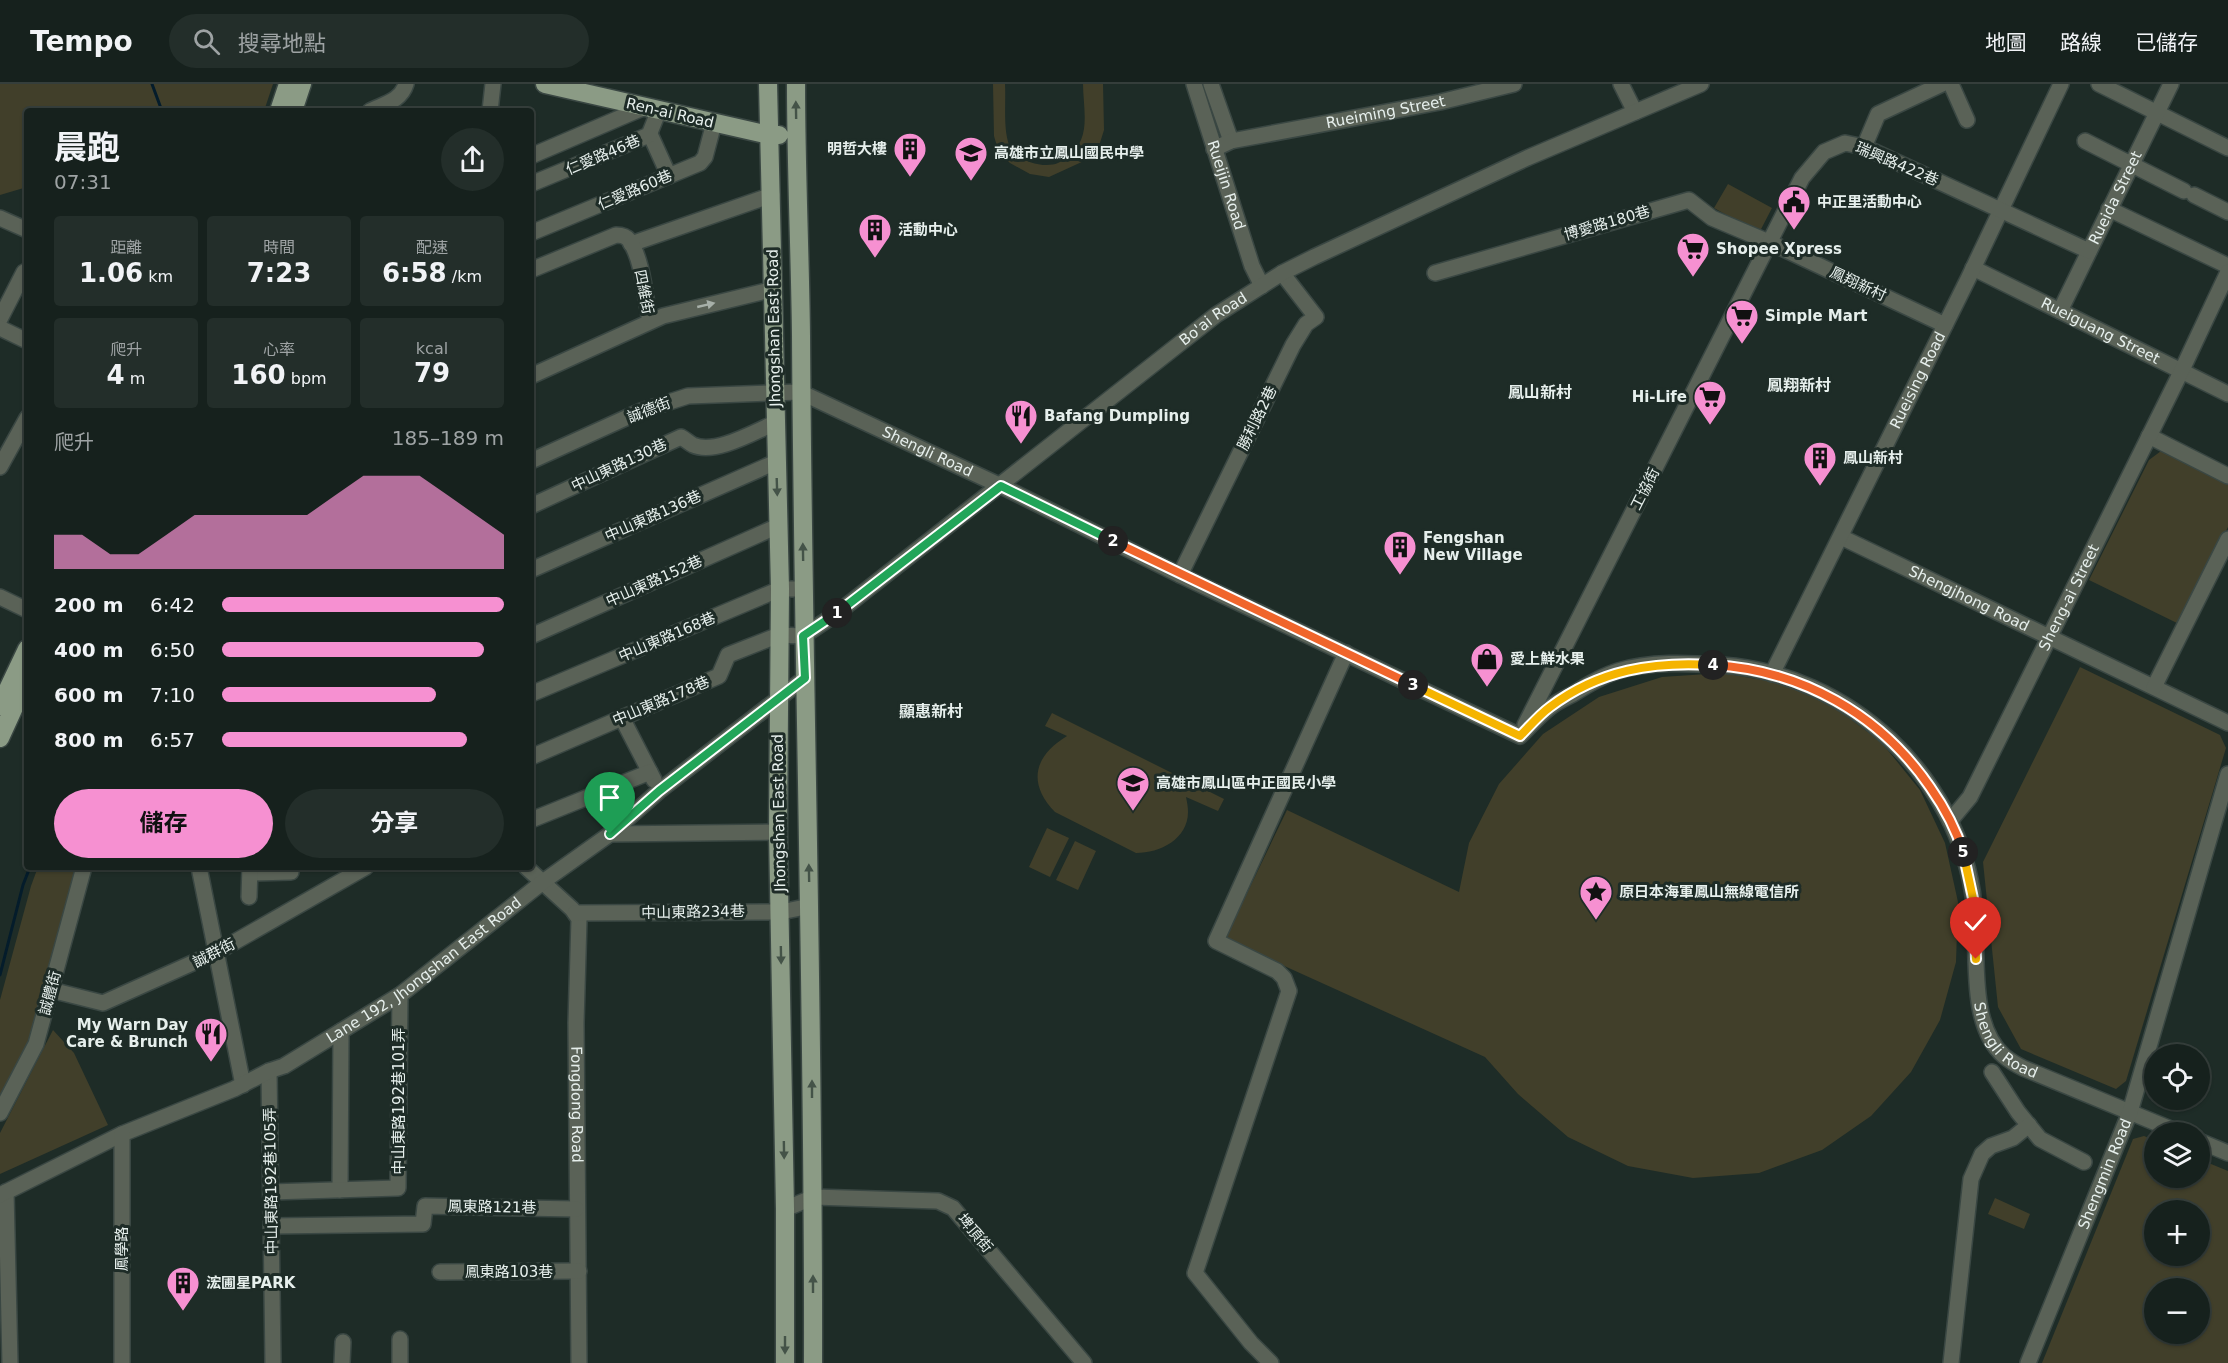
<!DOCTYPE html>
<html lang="zh-TW">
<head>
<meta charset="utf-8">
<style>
  :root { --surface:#16211d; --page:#232e2a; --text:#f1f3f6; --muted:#9ea3a4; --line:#353e3b; --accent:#f690d1 }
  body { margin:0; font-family:"DejaVu Sans","Noto Sans TC",sans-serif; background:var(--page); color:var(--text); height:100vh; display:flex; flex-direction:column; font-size:22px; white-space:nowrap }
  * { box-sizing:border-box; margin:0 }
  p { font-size:20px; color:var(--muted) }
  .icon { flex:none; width:33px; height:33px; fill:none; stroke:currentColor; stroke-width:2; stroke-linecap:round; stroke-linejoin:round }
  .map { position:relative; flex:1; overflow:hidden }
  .details { position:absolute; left:24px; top:24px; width:510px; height:762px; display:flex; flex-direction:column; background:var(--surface); border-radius:6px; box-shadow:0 2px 4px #0004,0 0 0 2px var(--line) }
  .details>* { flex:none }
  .fabs { position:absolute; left:2144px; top:960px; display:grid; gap:12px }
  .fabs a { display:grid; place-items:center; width:66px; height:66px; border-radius:50%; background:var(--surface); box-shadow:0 2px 4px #0004,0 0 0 2px var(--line); font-size:30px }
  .pin { position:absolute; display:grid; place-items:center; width:51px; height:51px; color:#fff; margin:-62px -26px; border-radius:50% 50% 50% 0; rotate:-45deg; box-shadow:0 0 6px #0007 }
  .pin .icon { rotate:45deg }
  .km { position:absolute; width:30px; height:30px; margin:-15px; border-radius:50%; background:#222; color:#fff; font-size:16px; line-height:30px; text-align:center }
  .round { display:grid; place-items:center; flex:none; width:63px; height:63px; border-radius:32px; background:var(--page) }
  .head { display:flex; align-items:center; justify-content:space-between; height:102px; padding:0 30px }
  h1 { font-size:33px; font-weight:700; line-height:45px }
  .figures { display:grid; grid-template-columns:repeat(3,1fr); gap:9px; height:102px; padding:6px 30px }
  .figures div { display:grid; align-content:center; border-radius:6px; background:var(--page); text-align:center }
  .figures b { font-size:26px; font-weight:700 }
  .figures small { font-size:16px; font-weight:400 }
  .figures p { font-size:16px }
  .chart { height:168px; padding:12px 30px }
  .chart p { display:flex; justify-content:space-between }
  .chart svg { width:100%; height:108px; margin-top:6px; fill:var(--accent); opacity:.7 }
  .action { display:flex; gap:12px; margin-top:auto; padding:12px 30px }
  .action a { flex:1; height:69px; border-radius:36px; background:var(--accent); color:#111; font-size:24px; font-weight:700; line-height:69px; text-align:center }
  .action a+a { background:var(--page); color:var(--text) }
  ul { padding:0 30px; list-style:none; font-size:20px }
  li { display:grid; grid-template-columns:96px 72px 1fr; align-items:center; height:45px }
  li i { height:15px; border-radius:8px; background:var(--accent) }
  header { display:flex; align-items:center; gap:36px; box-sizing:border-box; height:84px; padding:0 30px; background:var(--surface); border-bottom:2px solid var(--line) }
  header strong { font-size:28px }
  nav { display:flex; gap:33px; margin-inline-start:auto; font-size:21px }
  .search { width:420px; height:54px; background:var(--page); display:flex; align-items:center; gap:15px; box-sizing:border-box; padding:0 21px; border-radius:33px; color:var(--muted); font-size:22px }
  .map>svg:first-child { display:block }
</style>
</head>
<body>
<header>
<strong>Tempo</strong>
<div class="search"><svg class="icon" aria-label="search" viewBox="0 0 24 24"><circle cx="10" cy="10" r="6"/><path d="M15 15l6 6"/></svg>搜尋地點</div>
<nav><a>地圖</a><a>路線</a><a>已儲存</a></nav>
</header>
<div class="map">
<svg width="2228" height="1279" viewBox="0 0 2228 1279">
  <rect width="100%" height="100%" fill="#1e2c27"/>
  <path fill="#413f2a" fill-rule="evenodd" d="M0,0H273L264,27H27V103L0,111Z
    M993,0H1005C1006,19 1003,43 1009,61C1015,77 1044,85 1058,79C1067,75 1077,65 1081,56C1088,40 1083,17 1083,0H1103L1104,46L1099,62L1086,76L1049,93L1030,90L1010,79L999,69L994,52Z
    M1728,100L1772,124L1759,149L1714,124Z
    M2161,367L2228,399V443L2179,540L2089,496L2149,376Z
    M2080,583L2220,651L2226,664L2126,997L2116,1005L2021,965L1998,923L1983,778Z
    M1722,589L1780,599L1835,623L1882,659L1920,706L1945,759L1958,818L1956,878L1940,936L1911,988L1871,1032L1822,1066L1759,1089L1693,1094L1628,1082L1568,1053L1518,1010L1485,973L1225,855L1287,726L1459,808L1469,759L1499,700L1543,650L1599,613L1662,593Z
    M1052,629L1224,715L1218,727L1186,713C1187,718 1188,723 1188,728C1188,755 1160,769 1136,769L1055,728C1027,699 1034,672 1067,652L1045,642Z
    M1047,744L1069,754L1050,793L1029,783Z
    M1075,757L1096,767L1078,806L1056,796Z
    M38,783H76L30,957L0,1014V916L31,802Z
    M53,946L74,969L108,1041L0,1090V1049Z
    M2144,1052L2154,1056V1094H2199V1075L2228,1087V1279H2042L2133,1055ZM2154,1126H2199V1172H2154ZM2154,1204H2199V1250H2154Z
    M1995,1114L2030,1130L2024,1145L1988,1130Z"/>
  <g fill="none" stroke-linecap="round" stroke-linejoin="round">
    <path stroke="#041c2b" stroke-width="3" d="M152,0L162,27
      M0,891L23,801L30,783"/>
    <g stroke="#3a4743" stroke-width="18">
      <g id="minor">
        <path id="s1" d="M1194,0L1252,182L1262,202"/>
        <path d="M1211,0L1231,57"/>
        <path d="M1621,0L1635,28"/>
        <path d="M1951,0L1967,36"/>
        <path d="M2099,0L2228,64"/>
        <path d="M370,27C384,20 401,17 406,0"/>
        <path d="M490,27L493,0"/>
        <path d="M650,50L669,92"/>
        <path d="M2085,57L2184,107"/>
        <path d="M1864,63L1878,30L1942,0"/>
        <path id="s2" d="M1214,65L1231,57L1440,18L1514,0"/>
        <path d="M531,72L645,23"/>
        <path d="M531,100L649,51L659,26"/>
        <path d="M2194,111L2228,128"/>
        <path d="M2109,125L2228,182"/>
        <path d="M0,134L27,146"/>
        <path d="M531,149L700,79L705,73L714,39"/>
        <path d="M631,160L772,111"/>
        <path id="s3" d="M1973,184L2228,310"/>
        <path d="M531,186L616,151C622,151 626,152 629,156C643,175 645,214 650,237"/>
        <path d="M1435,189L1689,116L1712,134L1771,159L1945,241"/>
        <path id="s4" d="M2060,227L2171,0"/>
        <path d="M0,235L24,188"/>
        <path d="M0,244L27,257"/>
        <path d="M531,292L663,232L774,205"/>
        <path d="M2149,352L2228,392"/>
        <path id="s5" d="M531,377L641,327L688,312L800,308L1001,402L1180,491L1520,652C1530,642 1539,632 1549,624C1556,618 1565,614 1573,610C1587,601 1602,592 1618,587C1650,577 1688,579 1721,581C1849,589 1960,693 1974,820C1979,864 1967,940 2004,972C2010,977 2017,981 2023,984L2178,1048"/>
        <path d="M0,383L27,334"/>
        <path d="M531,422L681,353C685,355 689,359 693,361C715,371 754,348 775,339"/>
        <path id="s6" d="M1841,453L2228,639"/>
        <path d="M531,486L776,378"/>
        <path d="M1180,491L1293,261L1306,240L1316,233L1282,189"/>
        <path d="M0,513L27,526"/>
        <path d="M531,552L778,442"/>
        <path id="s7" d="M1772,590L1968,195L2061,0"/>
        <path d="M2154,603L2228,455"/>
        <path d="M531,610L780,505H804"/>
        <path d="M622,634L654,696"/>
        <path d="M1525,641L1802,94L1824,68L1845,59L1864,63L2089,167"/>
        <path id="s8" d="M531,673L712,595L719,592L728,571L779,551L803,552L836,530L1216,231L1282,189L1314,173L1527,74L1701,0"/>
        <path d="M531,736L650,688"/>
        <path id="s9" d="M1950,737L1970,713L2181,288L2228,188"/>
        <path d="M610,750L778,748"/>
        <path d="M199,783L243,1001"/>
        <path id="s10" d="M526,783L572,825L579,835L576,939L579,1279"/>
        <path d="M250,789L291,788"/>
        <path d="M249,813L250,783"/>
        <path d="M575,829L781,828L810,822"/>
        <path d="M51,906L103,919L217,868L366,783"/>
        <path d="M269,987L273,1279"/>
        <path d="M1992,988L2018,1028L2040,1055L2084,1078"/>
        <path d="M0,1029L36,960L84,783"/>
        <path d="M2199,1057L2228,1069"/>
        <path d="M340,1106L341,947"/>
        <path d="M6,1108L10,1279"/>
        <path d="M271,1108L398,1104L400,911"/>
        <path id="s11" d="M0,1111L122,1050L234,1005L269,987L284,982L400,911L544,797L610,750L659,707L805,594"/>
        <path d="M785,1125L814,1113L938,1117L953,1124L1084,1279"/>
        <path d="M271,1142L423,1140L425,1122L576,1125"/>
        <path d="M440,1188L579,1187"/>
        <path d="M400,1255V1279"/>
        <path d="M122,1279V1050"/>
        <path d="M342,1279L343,1258"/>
        <path d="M1271,1279L1251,1259L1195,1189L1289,907L1284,894L1277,887L1216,857L1346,569"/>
        <path d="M1951,1279L1971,1095L1982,1070L1991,1062L2013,1054L2029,1041"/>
        <path id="s12" d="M2028,1279L2130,1028L2228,690"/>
      </g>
    </g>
    <g stroke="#3a4743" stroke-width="21">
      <path id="major" d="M545,0L769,51H779
        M768,0L780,505L778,748L785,1125V1279
        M796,0C796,84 800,167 801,251C803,593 814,936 813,1279
        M279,27L288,0
        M293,27L302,0
        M0,622L27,565
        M0,654L27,595"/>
    </g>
    <use href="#minor" stroke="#5a6257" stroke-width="15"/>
    <use href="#major" stroke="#8b9b85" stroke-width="18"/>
  </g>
  <defs><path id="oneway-solid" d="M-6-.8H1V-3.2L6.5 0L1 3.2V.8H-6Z" transform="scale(1.5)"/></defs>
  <g fill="#445348">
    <use href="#oneway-solid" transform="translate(796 26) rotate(-91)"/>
    <use href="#oneway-solid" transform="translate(777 403) rotate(88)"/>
    <use href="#oneway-solid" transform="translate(803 468) rotate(-91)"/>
    <use href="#oneway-solid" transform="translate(809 789) rotate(-91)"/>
    <use href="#oneway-solid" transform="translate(781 871) rotate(89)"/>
    <use href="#oneway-solid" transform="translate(812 1005) rotate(-90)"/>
    <use href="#oneway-solid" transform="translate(784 1066) rotate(89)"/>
    <use href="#oneway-solid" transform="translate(813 1200) rotate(-90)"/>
    <use href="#oneway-solid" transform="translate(785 1261) rotate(90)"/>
  </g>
  <use fill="#a7b0a9" href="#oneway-solid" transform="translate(706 221) rotate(-13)"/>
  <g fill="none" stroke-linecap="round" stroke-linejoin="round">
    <g stroke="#fff" stroke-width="12">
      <path id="split-1" d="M610,750L659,707L805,594L803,552L837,529"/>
    </g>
    <g stroke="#fff" stroke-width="12">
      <path id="split-2" d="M837,529L1001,402L1113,457"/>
    </g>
    <g stroke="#fff" stroke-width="12">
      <path id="split-3" d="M1113,457L1413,601"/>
    </g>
    <g stroke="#fff" stroke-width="12">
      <path id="split-4" d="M1413,601L1520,652C1530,642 1539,631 1550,623C1599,586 1654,577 1713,581"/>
    </g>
    <g stroke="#fff" stroke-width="12">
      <path id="split-5" d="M1713,581C1801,586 1880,630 1930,703C1944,723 1956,745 1963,768"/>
    </g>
    <g stroke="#fff" stroke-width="12">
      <path id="split-6" d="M1963,768L1974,819L1976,875"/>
    </g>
    <use href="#split-1" stroke="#22a559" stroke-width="8"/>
    <use href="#split-2" stroke="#22a559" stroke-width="8"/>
    <use href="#split-3" stroke="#f0652b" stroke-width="8"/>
    <use href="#split-4" stroke="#f5b400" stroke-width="8"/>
    <use href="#split-5" stroke="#f0652b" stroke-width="8"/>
    <use href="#split-6" stroke="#f5b400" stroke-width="8"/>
  </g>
  <defs>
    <g id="building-pin" transform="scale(1.725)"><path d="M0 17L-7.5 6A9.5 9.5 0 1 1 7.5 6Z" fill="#f690d1" stroke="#1e2c27"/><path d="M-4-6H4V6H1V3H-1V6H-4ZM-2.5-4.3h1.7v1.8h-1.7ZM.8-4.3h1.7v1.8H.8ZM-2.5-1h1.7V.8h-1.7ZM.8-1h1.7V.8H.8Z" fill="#111"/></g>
    <g id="school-pin" transform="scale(1.725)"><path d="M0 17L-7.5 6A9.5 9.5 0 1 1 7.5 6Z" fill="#f690d1" stroke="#1e2c27"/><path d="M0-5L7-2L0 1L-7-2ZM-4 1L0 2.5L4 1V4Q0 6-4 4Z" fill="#111"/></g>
    <g id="civic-pin" transform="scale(1.725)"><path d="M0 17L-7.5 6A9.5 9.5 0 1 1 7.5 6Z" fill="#f690d1" stroke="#1e2c27"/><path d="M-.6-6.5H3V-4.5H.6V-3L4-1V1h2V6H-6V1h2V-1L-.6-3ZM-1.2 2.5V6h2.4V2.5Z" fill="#111"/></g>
    <g id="supermarket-pin" transform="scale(1.725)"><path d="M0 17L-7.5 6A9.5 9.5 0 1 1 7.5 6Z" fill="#f690d1" stroke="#1e2c27"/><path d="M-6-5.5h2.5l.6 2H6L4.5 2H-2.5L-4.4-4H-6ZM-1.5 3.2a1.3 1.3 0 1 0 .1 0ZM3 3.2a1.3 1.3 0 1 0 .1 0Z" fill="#111"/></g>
    <g id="restaurant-pin" transform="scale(1.725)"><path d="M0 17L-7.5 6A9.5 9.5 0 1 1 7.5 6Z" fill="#f690d1" stroke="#1e2c27"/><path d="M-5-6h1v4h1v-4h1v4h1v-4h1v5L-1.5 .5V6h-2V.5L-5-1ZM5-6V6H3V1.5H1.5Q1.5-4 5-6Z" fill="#111"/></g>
    <g id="shop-pin" transform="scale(1.725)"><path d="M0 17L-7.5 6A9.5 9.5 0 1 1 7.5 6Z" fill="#f690d1" stroke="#1e2c27"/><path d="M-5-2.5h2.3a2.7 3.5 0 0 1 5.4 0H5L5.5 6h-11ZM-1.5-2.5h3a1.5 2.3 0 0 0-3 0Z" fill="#111"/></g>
    <g id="sight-pin" transform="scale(1.725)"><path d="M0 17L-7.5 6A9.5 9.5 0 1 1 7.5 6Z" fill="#f690d1" stroke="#1e2c27"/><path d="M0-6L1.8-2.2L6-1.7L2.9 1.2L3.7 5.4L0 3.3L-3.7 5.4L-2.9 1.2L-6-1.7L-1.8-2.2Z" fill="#111"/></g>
  </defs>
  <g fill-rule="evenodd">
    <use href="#building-pin" x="910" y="65"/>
    <use href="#school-pin" x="971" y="69"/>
    <use href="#civic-pin" x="1794" y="118"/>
    <use href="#building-pin" x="875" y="146"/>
    <use href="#supermarket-pin" x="1693" y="165"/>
    <use href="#supermarket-pin" x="1742" y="232"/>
    <use href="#supermarket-pin" x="1710" y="313"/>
    <use href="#restaurant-pin" x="1021" y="332"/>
    <use href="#building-pin" x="1820" y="374"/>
    <use href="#building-pin" x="1400" y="463"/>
    <use href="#shop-pin" x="1487" y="575"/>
    <use href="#school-pin" x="1133" y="699"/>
    <use href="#sight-pin" x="1596" y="808"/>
    <use href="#restaurant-pin" x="211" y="950"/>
    <use href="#building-pin" x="183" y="1199"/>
  </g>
  <g text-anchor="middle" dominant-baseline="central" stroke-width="6" stroke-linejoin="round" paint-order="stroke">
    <g font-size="15" fill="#e6efec" stroke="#1e2c27">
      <text stroke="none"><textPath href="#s2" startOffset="176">Rueiming Street</textPath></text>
      <text transform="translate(670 29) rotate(13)">Ren-ai Road</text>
      <text transform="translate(603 71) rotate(-23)">仁愛路46巷</text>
      <text transform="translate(1897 80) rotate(23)">瑞興路422巷</text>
      <text stroke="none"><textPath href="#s1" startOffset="106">Rueijin Road</textPath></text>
      <text transform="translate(635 106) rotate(-23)">仁愛路60巷</text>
      <text stroke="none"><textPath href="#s4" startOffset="126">Rueida Street</textPath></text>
      <text transform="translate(1607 139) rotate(-16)">博愛路180巷</text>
      <text transform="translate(1858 200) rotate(25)">鳳翔新村</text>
      <text transform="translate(644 208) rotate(79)">四維街</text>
      <text stroke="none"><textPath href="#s8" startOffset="825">Bo'ai Road</textPath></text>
      <text transform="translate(774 244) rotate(-91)">Jhongshan East Road</text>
      <text stroke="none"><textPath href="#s3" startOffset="142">Rueiguang Street</textPath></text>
      <text stroke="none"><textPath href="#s7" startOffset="328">Rueising Road</textPath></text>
      <text transform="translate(649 326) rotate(-21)">誠德街</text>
      <text transform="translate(1257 334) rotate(-64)">勝利路2巷</text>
      <text stroke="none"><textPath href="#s5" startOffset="423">Shengli Road</textPath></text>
      <text transform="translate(619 381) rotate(-25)">中山東路130巷</text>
      <text transform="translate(1645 405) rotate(-63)">工協街</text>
      <text transform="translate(653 432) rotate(-24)">中山東路136巷</text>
      <text transform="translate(654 497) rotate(-24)">中山東路152巷</text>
      <text stroke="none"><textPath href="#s6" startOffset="142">Shengjhong Road</textPath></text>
      <text stroke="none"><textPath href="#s9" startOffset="254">Sheng-ai Street</textPath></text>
      <text transform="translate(667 553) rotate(-23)">中山東路168巷</text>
      <text transform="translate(661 617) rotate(-23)">中山東路178巷</text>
      <text transform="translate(779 729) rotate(-91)">Jhongshan East Road</text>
      <text transform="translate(693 828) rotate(-1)">中山東路234巷</text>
      <text transform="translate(214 869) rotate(-27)">誠群街</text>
      <text stroke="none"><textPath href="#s11" startOffset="482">Lane 192, Jhongshan East Road</textPath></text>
      <text transform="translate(50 909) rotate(-75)">誠體街</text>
      <text stroke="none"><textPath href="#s5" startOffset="1827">Shengli Road</textPath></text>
      <text transform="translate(399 1017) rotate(-90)">中山東路192巷101弄</text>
      <text stroke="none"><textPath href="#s10" startOffset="260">Fongdong Road</textPath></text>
      <text stroke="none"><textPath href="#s12" startOffset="204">Shengmin Road</textPath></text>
      <text transform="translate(271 1097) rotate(-91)">中山東路192巷105弄</text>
      <text transform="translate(492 1123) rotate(1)">鳳東路121巷</text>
      <text transform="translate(975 1149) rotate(50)">埤頂街</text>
      <text transform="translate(122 1165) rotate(-90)">鳳學路</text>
      <text x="509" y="1188">鳳東路103巷</text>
    </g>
    <g font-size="15" font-weight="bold" fill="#e6efec" stroke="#1e2c27" text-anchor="start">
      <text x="887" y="65" text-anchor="end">明哲大樓</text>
      <text x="994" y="69">高雄市立鳳山國民中學</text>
      <text x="1817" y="118">中正里活動中心</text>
      <text x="898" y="146">活動中心</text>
      <text x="1716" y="165">Shopee Xpress</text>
      <text x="1765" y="232">Simple Mart</text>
      <text x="1687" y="313" text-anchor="end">Hi-Life</text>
      <text x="1044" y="332">Bafang Dumpling</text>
      <text x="1843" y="374">鳳山新村</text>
      <text x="1423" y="454">Fengshan<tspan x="1423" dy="17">New Village</tspan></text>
      <text x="1510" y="575">愛上鮮水果</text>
      <text x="1156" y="699">高雄市鳳山區中正國民小學</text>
      <text x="1619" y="808">原日本海軍鳳山無線電信所</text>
      <text x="188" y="941" text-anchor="end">My Warn Day<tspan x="188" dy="17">Care &amp; Brunch</tspan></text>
      <text x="206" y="1199">浤圃星PARK</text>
    </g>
    <g font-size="16" font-weight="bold" fill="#e6efec" stroke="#1e2c27">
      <text x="1799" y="301">鳳翔新村</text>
      <text x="1540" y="308">鳳山新村</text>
      <text x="931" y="627">顯惠新村</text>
    </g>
  </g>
</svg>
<div class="fabs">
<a><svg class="icon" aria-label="locate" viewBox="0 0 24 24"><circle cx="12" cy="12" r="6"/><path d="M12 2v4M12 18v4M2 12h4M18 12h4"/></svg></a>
<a><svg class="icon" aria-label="layers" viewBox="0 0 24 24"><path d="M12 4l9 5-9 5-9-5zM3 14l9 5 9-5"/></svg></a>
<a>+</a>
<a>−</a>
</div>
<div class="pin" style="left:610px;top:750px;background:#1e9e55"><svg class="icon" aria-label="arrive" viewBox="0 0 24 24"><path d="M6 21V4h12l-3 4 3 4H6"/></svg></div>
<div class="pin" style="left:1976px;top:875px;background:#d93025"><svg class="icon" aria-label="check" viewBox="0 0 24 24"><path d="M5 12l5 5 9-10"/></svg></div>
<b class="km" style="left:837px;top:529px">1</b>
<b class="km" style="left:1113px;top:457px">2</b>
<b class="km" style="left:1413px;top:601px">3</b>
<b class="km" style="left:1713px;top:581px">4</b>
<b class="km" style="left:1963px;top:768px">5</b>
<section class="details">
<div class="head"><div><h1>晨跑</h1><p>07:31</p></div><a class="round"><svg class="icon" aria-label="share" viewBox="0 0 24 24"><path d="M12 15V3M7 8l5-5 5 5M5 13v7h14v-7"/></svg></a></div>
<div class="figures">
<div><p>距離</p><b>1.06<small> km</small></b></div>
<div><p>時間</p><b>7:23</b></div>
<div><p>配速</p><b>6:58<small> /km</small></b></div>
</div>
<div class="figures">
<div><p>爬升</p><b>4<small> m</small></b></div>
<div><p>心率</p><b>160<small> bpm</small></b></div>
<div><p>kcal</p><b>79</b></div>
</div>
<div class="chart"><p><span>爬升</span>185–189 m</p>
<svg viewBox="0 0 160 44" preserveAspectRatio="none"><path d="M0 44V30L10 30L20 38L30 38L40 30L50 22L60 22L70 22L80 22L90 22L100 14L110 6L120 6L130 6L140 14L150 22L160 30V44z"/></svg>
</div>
<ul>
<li><b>200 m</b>6:42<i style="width:100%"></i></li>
<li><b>400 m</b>6:50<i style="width:93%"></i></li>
<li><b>600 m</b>7:10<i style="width:76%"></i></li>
<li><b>800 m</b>6:57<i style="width:87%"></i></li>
</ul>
<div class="action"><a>儲存</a><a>分享</a></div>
</section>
</div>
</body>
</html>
